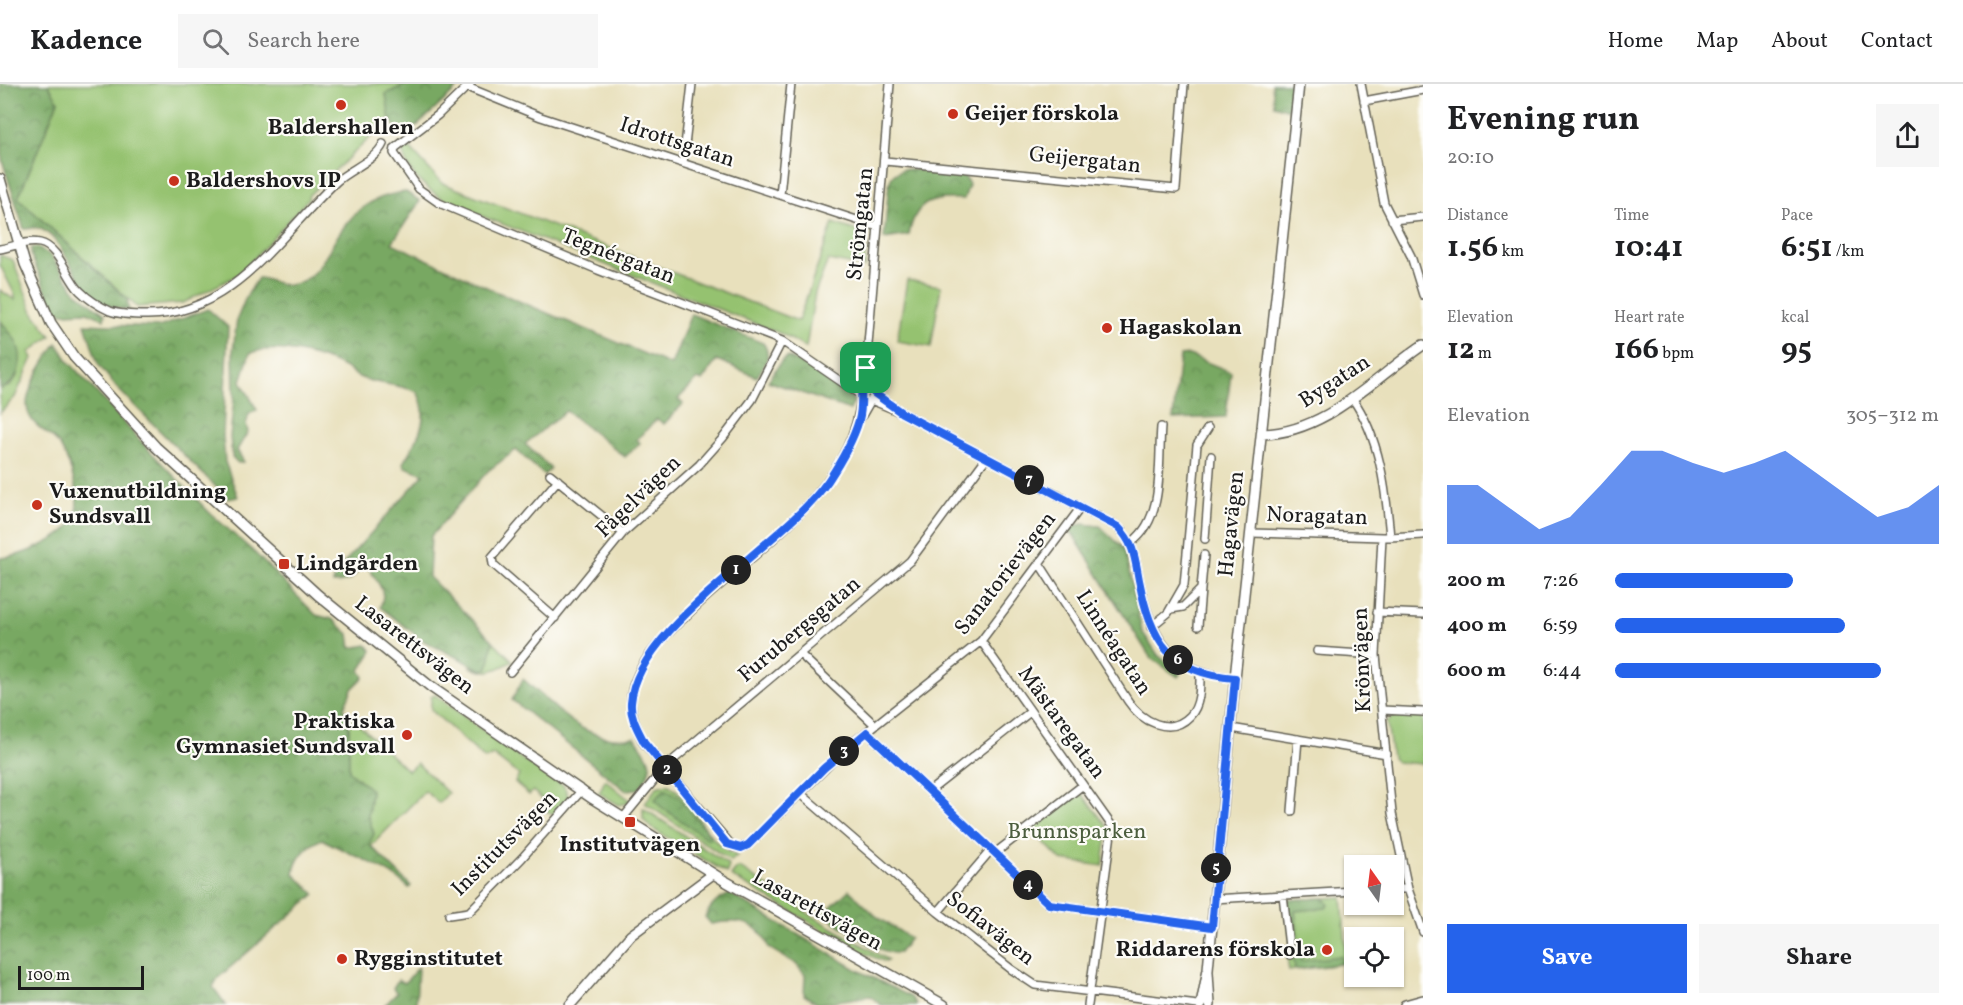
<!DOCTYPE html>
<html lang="en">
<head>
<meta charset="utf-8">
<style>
  :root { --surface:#fff; --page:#f6f6f6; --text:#202124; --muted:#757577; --line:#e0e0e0; --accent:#2563eb }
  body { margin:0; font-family:Vollkorn,serif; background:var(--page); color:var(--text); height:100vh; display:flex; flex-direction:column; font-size:22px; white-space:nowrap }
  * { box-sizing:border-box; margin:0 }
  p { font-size:20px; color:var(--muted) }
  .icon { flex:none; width:33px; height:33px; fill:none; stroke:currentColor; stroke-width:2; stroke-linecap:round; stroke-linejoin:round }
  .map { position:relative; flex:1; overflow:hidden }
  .side { display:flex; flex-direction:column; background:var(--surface); width:540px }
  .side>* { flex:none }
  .needle { width:39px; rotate:346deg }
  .tools { position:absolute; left:1344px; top:771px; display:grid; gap:12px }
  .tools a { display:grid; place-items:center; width:60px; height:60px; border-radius:0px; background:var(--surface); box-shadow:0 2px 4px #0004; font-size:30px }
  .scale { position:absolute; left:18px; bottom:15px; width:126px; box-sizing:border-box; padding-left:6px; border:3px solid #1c1c1c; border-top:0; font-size:16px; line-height:21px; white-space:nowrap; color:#1c1c1c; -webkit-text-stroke:4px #fdfcf7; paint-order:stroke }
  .pin { position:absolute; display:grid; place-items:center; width:51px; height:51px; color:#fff; margin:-26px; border-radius:12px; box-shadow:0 3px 9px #0006 }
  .km { position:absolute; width:30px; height:30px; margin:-15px; border-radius:50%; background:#222; color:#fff; font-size:16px; line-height:30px; text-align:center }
  .round { display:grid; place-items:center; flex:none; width:63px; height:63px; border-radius:0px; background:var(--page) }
  .summary { display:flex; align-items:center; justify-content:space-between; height:102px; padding:0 24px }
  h1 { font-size:33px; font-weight:700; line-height:45px }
  .metrics { display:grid; grid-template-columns:repeat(3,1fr); gap:9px; height:102px; padding:6px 24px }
  .metrics div { display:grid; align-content:center }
  .metrics b { font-size:30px; font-weight:700 }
  .metrics small { font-size:16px; font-weight:400 }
  .metrics p { font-size:16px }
  .chart { height:168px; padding:12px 24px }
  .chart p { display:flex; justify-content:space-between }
  .chart svg { width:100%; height:108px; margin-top:6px; fill:var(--accent); opacity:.7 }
  .cta { display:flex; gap:12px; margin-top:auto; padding:12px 24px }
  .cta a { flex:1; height:69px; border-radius:0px; background:var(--accent); color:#fff; font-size:24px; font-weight:700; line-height:69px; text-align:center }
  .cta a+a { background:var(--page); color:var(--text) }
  ul { padding:0 24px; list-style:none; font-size:20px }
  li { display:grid; grid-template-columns:96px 72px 1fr; align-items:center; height:45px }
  li i { height:15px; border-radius:8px; background:var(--accent) }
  header { display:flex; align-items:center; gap:36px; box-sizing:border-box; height:84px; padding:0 30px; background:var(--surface); border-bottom:2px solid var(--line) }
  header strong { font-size:28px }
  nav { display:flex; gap:33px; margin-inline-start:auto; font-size:21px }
  .search { width:420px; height:54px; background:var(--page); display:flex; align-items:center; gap:15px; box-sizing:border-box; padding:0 21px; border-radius:0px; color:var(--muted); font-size:22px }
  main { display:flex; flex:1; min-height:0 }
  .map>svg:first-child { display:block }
</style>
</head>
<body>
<header>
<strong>Kadence</strong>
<div class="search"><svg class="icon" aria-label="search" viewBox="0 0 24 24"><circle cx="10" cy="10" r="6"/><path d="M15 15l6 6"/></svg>Search here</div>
<nav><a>Home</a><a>Map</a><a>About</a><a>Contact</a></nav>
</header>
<main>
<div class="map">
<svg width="1423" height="921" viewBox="0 0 1423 921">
  <defs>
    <pattern id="forest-crowns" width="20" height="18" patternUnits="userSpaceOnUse" patternTransform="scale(1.5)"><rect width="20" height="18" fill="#78a862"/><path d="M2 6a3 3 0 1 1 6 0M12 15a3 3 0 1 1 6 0" fill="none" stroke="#628850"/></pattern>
  </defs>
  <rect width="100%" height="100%" fill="#fdfcf7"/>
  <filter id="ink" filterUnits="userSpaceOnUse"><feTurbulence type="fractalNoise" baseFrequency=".0167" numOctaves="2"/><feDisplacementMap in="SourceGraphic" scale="12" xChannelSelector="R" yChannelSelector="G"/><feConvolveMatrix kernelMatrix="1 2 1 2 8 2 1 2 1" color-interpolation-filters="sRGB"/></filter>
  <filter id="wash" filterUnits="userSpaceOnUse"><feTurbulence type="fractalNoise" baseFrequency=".008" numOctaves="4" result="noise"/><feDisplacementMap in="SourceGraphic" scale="24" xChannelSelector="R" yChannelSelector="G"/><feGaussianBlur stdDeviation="1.35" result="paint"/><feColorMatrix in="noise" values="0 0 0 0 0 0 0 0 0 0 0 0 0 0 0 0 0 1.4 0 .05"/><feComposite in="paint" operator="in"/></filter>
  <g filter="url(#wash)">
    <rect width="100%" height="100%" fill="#e8e0bc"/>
    <path fill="#95c270" stroke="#586f46" stroke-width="1.5" d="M48,0H407L386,10L390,35L308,112L309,114L240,190L183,219L137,223L18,114L58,17Z
      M406,60L442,99L798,237L833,139L866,150L865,183L828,176L815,209L806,264L782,250L454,121C433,110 404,90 402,64Z
      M0,171L13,176L33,228L51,252L30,268L33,274L15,313L0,329V305L10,302L17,292L16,257L0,236V206L15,216V211L0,181Z
      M907,196L941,202L931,263L897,257Z
      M493,557L513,577C498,585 486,593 469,582L482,586L488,584Z
      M435,611L523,676L564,702L569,714L560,729L553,731L539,722L544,717L533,707L529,711L515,698L519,691L493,671L485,675L431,626V613Z
      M1395,630L1423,631V680L1396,678L1392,674L1387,638Z
      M353,635L408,687L417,679L448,709L439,719L425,707L371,762L368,760L374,750L368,732L371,706L349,688V641Z
      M605,696L608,698L632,718L619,721L599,709Z
      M667,700C696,715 705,760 737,772L731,777L645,719L657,703Z
      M1082,710L1108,743L1103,782L1061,776L1031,745L1073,713Z
      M643,724L729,781L727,789L651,744L643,735Z
      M740,784L812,832L888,876L886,878L859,867L731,792L736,785Z
      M1342,813L1347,879L1289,887L1287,873H1292L1288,816Z"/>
    <path fill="url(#forest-crowns)" stroke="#4a623f" stroke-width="1.5" d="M0,0H48L58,17L18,114L127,215L129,226C118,224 107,223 98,216C76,202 62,150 38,144C34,143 28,145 24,145L2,76Z
      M407,0H462L418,41L399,50L390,35L386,10Z
      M1272,0H1292L1289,26L1274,21Z
      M903,85L964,90L969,101L964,115C932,113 915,117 909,151L884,155L889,99L893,91Z
      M406,108L420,117L392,159L495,207L671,281L691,230L763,259C773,272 764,281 757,293L717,276L702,297L698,295L678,315L683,320L664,340L657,335L637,355L640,359L625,373L566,327L525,360L551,384L544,391L516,366L488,387L431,452L429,493L493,557L488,584L482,586L424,557L380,523C389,505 374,497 367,480C351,488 360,498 333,499L335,489L424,390L405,383L403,379C417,356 432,334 417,308C398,299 377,301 359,293C353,291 349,285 344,283C317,270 278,260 250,269L241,297L257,326L249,330L246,340L248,348L237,366L244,378L238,379L232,373L230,353L234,313L233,267L237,235L246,213L258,194C269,194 278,202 289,201C321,198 329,159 347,139C362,120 383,110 406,108Z
      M38,163L51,172L76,208L105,230L104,235L87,228L63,229L54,226L31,171V164Z
      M208,225L228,243L223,351L225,378L238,413L228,415L116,303L98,280L85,240L159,243Z
      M0,236C5,243 11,249 15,256C25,273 20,299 0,305Z
      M57,259L69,278L145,362L210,429L254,468L316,531L332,535L349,550L351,564L367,561L372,567L360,586L364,593L352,605L344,624L349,641V687L371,706L368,732L374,750L369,760L411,802L409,804C385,781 351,772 322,755C308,761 295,774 294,790L315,810L218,894L213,903L226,921H0V474C20,473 68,454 75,433C81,413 71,380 60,362C51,347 28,344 27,321C27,303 47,273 57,259Z
      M1189,271L1231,288L1226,333L1173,335L1180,272Z
      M788,273L815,287L850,312L854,317L850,326L768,297L782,276Z
      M1083,440L1100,442L1124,465L1142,547L1158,571L1180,590L1178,593L1150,573L1070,446L1073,442Z
      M523,595C559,625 584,662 635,653C651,677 657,681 639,705L625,706L512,616Z
      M665,705L679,713L711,753L709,756L660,722L655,715Z
      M849,806L876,832L910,854L899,869C879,872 840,841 823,830Z
      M730,810L856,885L911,913L917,921H881L870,912L818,920L804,911L805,891L796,880L769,864C759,836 736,835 711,840L705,833C711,821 718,815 730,810Z
      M1324,814L1329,820L1326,824L1295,827L1301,877L1340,872L1343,877L1340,880L1295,886L1286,819L1288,816Z
      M418,883L416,921H385L397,909L393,904L398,896L405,899Z"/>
  </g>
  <g filter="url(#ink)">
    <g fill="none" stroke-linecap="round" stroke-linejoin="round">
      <g stroke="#636154" stroke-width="10">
        <path id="street" d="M470,0L438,31L395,64L394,69L419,105L439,119L598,186L782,257L859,310
          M1361,0L1384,119L1411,172L1423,211
          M467,3L541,33L878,143
          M1364,17L1423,6
          M885,77L1176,105L1184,0
          M683,79L692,0
          M780,111L791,0
          M1392,136L1423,133
          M0,165C13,163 27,156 40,159C59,163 67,194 80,207C88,215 99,222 110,227C121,231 134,231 146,231C233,232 281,149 337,97C350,85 376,76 383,60
          M860 310a7 7 0 1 1 14 0a7 7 0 1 1-14 0Z
          M862,304L861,295L866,284
          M872,304L866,284L890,0
          M874,309L902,329L1118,443C1134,459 1135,475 1139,496C1151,556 1171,588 1235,594
          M1352,314C1380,353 1386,406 1390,453H1382L1376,571L1392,729L1408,805L1423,848
          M861,315C849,413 749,469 685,533C665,552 645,570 635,597C626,619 634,638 643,658L733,763L741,764L748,761L845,665L981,557L1081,423
          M860,335L871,316L900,328
          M550,390L623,449
          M1251,449L1382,453
          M1390,453L1423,451
          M1205,455L1211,372
          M1132,458C1165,434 1158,379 1161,343
          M1039,479L1128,617C1141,637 1170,653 1190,632C1201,621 1200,601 1200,587
          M1171,525L1183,523L1201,505L1204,471
          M1377,528L1423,530
          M555,534L493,480L492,473L558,396
          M1198,542L1201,505
          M1151,543L1168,529L1184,501L1197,361L1208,344
          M981,557L1112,742L1088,921
          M1317,567L1376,571
          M800,570L875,641
          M510,588L623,449L699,381L723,354L752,316L782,257
          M1382,626L1423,628
          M1231,644L1387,670
          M867,648L1049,820L1212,843
          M931,706L1030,628
          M800,709L938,828L1011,885L1035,901L1198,921
          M1292,727L1298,655
          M623,734L665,683L910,477L987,373
          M995,769L1083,701
          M1394,805H1408
          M1283,811L1290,871
          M1213,815L1354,807
          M938,828L991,766
          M449,831L469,828L522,774L582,706"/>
      </g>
      <g stroke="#636154" stroke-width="12">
        <path id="secondary" d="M0,95L25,180L51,239L74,273L156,363L318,511L431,603L593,715L725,797L944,921
          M1262,350C1326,349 1373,295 1423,261
          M1208,888L1210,921
          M570,921L631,851L713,790
          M1201,921L1208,885L1235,594L1299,0
          M1405,921L1423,916"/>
      </g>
      <use href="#street" stroke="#fff" stroke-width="7"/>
      <use href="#secondary" stroke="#fff" stroke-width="9"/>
    </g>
  </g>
  <g fill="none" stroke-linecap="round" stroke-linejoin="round" filter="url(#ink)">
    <g stroke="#fff" stroke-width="12">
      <path id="route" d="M866,284L874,309L902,329L1118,443C1134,459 1135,475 1139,496C1151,557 1169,589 1235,594L1212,843L1049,820L867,648L824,684L748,761L741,764L727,760L644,658C638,646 630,633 631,619C636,542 783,462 828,397C840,379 853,357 859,336C864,317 858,302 866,284Z"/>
    </g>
    <use href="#route" stroke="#2563eb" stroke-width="8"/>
  </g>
  <g fill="#c8321e" stroke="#fdfcf7" stroke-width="2">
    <circle cx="341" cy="21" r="6"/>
    <circle cx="953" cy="30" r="6"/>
    <circle cx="174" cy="97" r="6"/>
    <circle cx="1107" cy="244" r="6"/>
    <circle cx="37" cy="421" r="6"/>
    <rect x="278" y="474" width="12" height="12" rx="3"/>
    <circle cx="407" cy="651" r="6"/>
    <rect x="624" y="732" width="12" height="12" rx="3"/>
    <circle cx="1327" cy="866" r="6"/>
    <circle cx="342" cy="875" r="6"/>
  </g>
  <g text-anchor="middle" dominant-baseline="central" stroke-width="4.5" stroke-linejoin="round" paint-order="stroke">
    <g font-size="22" font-weight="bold" fill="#1c1c1c" stroke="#fdfcf7" text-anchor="start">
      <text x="965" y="30">Geijer förskola</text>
      <text x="341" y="44" text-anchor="middle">Baldershallen</text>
      <text x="186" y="97">Baldershovs IP</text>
      <text x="1119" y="244">Hagaskolan</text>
      <text x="49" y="408">Vuxenutbildning<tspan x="49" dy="25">Sundsvall</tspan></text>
      <text x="296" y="480">Lindgården</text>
      <text x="395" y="638" text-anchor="end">Praktiska<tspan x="395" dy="25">Gymnasiet Sundsvall</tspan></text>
      <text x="630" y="761" text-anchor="middle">Institutvägen</text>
      <text x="1315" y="866" text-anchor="end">Riddarens förskola</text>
      <text x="354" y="875">Rygginstitutet</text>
    </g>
    <g font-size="22" fill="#1c1c1c" stroke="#fdfcf7">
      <text transform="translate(677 59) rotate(18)">Idrottsgatan</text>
      <text transform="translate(1085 77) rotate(6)">Geijergatan</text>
      <text transform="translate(861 140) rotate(-84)">Strömgatan</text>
      <text transform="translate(618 173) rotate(21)">Tegnérgatan</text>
      <text transform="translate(1335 298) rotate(-33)">Bygatan</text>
      <text transform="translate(639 413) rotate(-44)">Fågelvägen</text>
      <text transform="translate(1317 433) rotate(2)">Noragatan</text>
      <text transform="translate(1232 440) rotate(-84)">Hagavägen</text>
      <text transform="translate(1006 490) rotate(-52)">Sanatorievägen</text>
      <text transform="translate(800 546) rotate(-40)">Furubergsgatan</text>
      <text transform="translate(1113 559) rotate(57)">Linnéagatan</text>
      <text transform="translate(414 562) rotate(38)">Lasarettsvägen</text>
      <text transform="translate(1363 576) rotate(-92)">Krönvägen</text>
      <text transform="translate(1061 639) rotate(54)">Mästaregatan</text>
      <text transform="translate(505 760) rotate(-45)">Institutsvägen</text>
      <text transform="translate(817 827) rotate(29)">Lasarettsvägen</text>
      <text transform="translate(990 845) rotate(38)">Sofiavägen</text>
    </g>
    <g font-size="22" fill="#4c5e3e" stroke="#fdfcf7">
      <text x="1077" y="748">Brunnsparken</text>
    </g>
  </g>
</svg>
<div class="tools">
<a><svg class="needle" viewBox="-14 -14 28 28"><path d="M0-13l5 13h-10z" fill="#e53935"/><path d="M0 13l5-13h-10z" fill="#757577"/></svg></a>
<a><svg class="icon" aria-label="locate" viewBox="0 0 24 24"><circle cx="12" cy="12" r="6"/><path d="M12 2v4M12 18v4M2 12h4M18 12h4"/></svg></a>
</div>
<div class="scale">100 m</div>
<div class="pin" style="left:866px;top:284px;background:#1e9e55"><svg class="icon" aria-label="arrive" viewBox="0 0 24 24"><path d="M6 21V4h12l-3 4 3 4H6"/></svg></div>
<b class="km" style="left:736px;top:486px">1</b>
<b class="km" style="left:667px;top:686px">2</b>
<b class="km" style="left:844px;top:667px">3</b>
<b class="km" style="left:1028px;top:801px">4</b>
<b class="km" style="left:1216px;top:784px">5</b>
<b class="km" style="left:1178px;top:576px">6</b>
<b class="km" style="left:1029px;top:396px">7</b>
</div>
<section class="side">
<div class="summary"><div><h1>Evening run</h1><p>20:10</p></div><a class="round"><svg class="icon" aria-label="share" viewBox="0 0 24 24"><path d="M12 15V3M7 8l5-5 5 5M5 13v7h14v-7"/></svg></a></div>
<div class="metrics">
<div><p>Distance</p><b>1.56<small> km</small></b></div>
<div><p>Time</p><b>10:41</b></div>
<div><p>Pace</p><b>6:51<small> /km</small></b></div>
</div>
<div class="metrics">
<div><p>Elevation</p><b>12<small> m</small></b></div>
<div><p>Heart rate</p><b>166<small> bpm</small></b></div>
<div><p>kcal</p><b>95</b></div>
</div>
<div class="chart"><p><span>Elevation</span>305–312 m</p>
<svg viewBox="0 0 160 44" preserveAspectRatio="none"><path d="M0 44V20L10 20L20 29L30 38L40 33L50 20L60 6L70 6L80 11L90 15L100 11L110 6L120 15L130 24L140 33L150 29L160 20V44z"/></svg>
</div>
<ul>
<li><b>200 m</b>7:26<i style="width:55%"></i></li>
<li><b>400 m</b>6:59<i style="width:71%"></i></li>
<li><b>600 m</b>6:44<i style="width:82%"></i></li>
</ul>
<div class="cta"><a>Save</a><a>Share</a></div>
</section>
</main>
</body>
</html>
